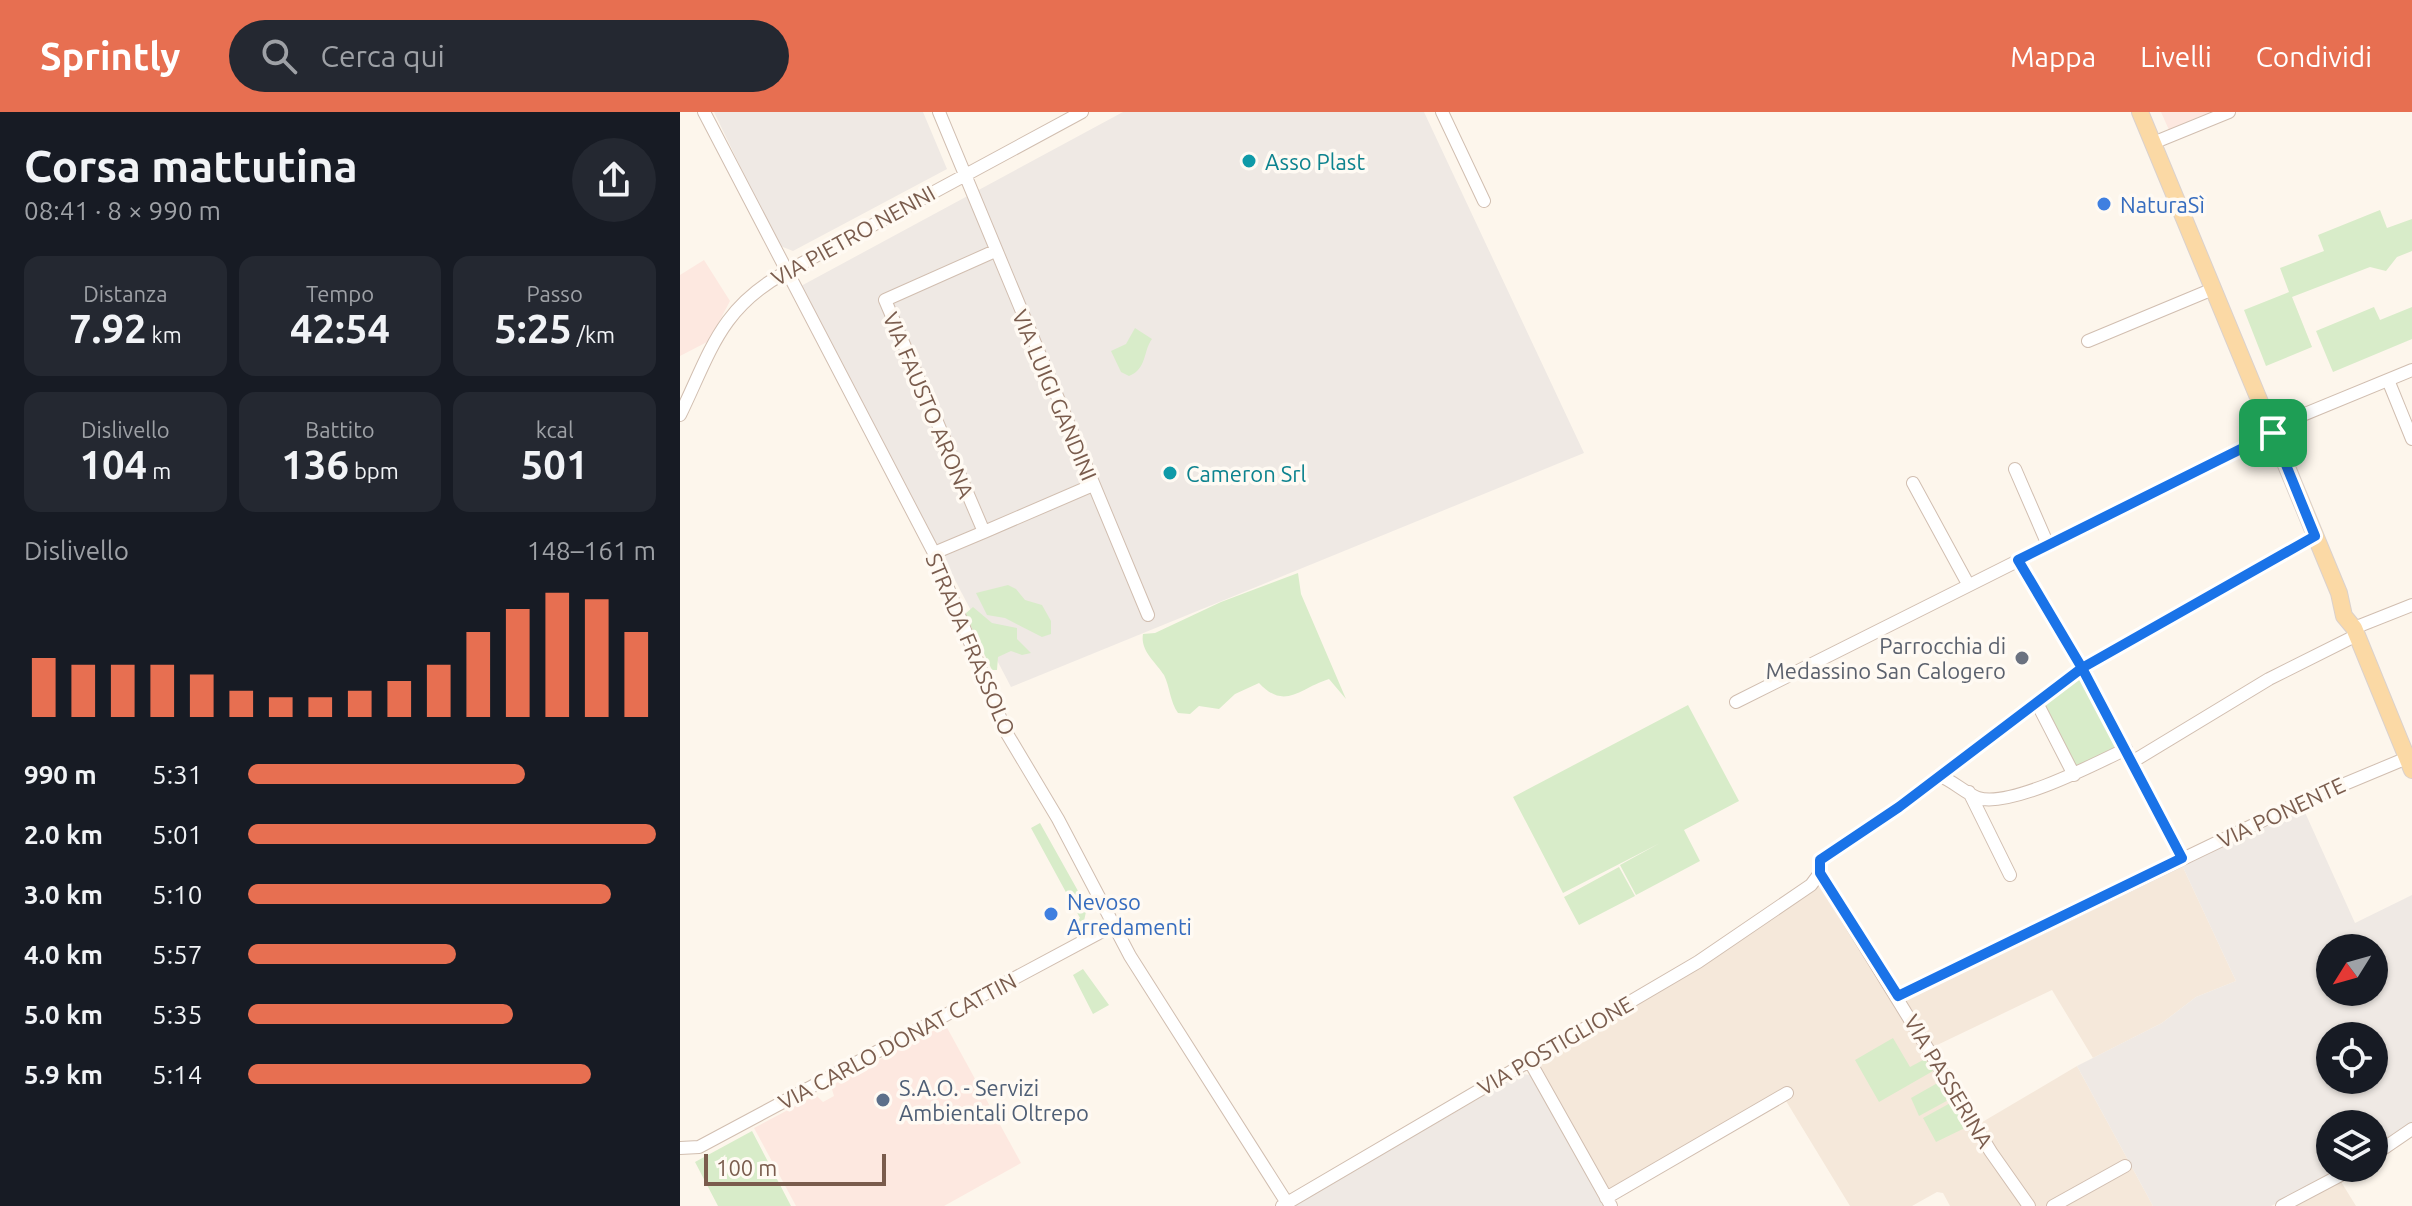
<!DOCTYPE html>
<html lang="it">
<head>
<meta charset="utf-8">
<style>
  :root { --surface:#171b24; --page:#242831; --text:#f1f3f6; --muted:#9ea1a6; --accent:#e76f51 }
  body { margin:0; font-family:Ubuntu,sans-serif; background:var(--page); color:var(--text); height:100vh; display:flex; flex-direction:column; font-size:30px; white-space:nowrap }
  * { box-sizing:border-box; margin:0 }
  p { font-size:26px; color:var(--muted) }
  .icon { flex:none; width:44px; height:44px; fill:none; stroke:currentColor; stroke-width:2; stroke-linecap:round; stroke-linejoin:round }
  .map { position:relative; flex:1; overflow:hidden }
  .details { display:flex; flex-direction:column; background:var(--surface); width:680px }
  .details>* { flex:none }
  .needle { width:52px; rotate:233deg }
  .tools { position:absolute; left:1636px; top:822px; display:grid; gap:16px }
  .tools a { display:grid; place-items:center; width:72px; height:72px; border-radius:50%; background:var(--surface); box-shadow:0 2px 6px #0004; font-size:40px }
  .scale { position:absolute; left:24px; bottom:20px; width:182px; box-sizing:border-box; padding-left:8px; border:4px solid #7a5c4d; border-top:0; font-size:22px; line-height:28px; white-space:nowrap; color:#7a5c4d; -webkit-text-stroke:6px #fffaf3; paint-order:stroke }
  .pin { position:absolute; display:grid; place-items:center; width:68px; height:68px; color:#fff; margin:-34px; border-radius:16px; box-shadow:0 4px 12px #0006 }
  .round { display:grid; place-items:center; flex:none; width:84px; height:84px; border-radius:42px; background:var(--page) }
  .summary { display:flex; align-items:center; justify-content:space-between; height:136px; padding:0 24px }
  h1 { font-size:44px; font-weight:700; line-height:60px }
  .figures { display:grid; grid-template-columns:repeat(3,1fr); gap:12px; height:136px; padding:8px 24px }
  .figures div { display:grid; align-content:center; border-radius:16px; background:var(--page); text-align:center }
  .figures b { font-size:40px; font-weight:700 }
  .figures small { font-size:22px; font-weight:400 }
  .figures p { font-size:22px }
  .chart { height:224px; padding:16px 24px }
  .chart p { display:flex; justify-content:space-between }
  .chart svg { width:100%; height:144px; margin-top:8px; stroke:var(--accent); stroke-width:6 }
  ul { padding:0 24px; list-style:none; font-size:26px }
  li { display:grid; grid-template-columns:128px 96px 1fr; align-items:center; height:60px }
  li i { height:20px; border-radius:10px; background:var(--accent) }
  header { display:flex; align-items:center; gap:48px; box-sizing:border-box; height:112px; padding:0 40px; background:var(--accent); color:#fff }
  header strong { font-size:38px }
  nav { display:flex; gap:44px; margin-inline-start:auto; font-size:28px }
  .search { width:560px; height:72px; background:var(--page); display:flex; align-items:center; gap:20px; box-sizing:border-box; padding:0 28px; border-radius:44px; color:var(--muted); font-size:30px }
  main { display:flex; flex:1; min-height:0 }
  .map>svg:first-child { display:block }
</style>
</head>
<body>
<header>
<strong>Sprintly</strong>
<div class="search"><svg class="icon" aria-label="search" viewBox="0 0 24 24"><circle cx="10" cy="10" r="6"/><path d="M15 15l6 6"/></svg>Cerca qui</div>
<nav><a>Mappa</a><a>Livelli</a><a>Condividi</a></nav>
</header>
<main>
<section class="details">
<div class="summary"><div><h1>Corsa mattutina</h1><p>08:41 · 8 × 990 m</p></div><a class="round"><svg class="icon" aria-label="share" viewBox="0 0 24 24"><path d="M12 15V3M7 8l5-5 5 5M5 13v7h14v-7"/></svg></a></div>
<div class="figures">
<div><p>Distanza</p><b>7.92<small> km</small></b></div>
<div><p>Tempo</p><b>42:54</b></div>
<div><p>Passo</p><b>5:25<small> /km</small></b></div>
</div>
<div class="figures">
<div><p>Dislivello</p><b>104<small> m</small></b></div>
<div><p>Battito</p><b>136<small> bpm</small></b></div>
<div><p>kcal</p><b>501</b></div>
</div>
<div class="chart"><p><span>Dislivello</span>148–161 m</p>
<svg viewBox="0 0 160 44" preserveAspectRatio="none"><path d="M5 44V26M15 44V28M25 44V28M35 44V28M45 44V31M55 44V36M65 44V38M75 44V38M85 44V36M95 44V33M105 44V28M115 44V18M125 44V11M135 44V6M145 44V8M155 44V18"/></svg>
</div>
<ul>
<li><b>990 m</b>5:31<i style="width:68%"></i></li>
<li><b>2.0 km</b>5:01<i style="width:100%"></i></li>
<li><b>3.0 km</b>5:10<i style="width:89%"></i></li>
<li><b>4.0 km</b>5:57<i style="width:51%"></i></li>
<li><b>5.0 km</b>5:35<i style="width:65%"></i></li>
<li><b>5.9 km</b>5:14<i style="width:84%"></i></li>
</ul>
</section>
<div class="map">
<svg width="1732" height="1094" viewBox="0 0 1732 1094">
  <rect width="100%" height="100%" fill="#fdf6ec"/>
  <path fill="#f5e8da" d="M1501,751L1556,869L1516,885L1482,911L1413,946L1372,878L1253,935L1225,890L1227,882Z
    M1141,773L1344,1094H1270L1263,1081L1257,1080L1232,1094H1170L1106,989L1094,986L927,1081L856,955L858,950L1025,853Z
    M1397,954L1473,1094H1355L1299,1012Z
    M1660,1068L1676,1094H1609Z"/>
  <path fill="#fde8e0" d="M1481,0H1533L1489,18Z
    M24,148L50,189L29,229L0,244V163Z
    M265,912L341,1051L264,1094H116L74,1016L136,983L143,990L154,984L151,974Z"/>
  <path fill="#efe9e4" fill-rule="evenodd" d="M34,0H243L267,57L113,139L98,133Z
    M443,0H744L904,341L331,575L121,174Z
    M1623,696L1675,811L1732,783V1013L1694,1039V1012H1650V1056H1666L1591,1094H1473L1397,954L1482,911L1516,885L1556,869L1501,751ZM1650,836H1694V880H1650ZM1650,924H1694V968H1650Z
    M842,962L851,963L925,1094H611Z"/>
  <path fill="#d8ecc9" d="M1700,98L1707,116L1732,107V139L1717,145L1706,159L1690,155L1612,185L1632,235L1586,254L1564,198L1609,180L1600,156L1644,139L1638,123Z
    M1694,195L1700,208L1732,195V227L1653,260L1636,219Z
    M455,216L472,227C463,239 467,257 449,264L441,260L431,239L446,232Z
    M618,461L621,482L666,587L649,567C620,576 605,599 579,571L555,582L539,597L519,594L510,602L498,601C490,590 490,575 484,563C476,550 460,539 463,522L475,521L541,490Z
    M328,473L336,477L345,488L362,493L371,509V522L362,525L325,506L307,503L296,481Z
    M293,495L312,511L337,516V527L351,541L342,543L331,539L318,545L317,558H312L285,502Z
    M1400,565L1438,636L1395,657L1363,594Z
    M1008,593L1059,689L1004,718L1020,749L956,783L940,753L980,731L883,781L833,685Z
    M360,711L407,795L404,809L394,816L392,812L400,806L351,716Z
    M939,755L955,784L899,813L884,785Z
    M403,857L429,893L413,902L393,863Z
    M1213,926L1230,955L1245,947L1253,959L1199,990L1175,948Z
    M1261,969L1272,986L1239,1004L1231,986Z
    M1274,989L1289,1014L1256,1030L1243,1006Z
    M72,1019L111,1094H38L15,1050Z"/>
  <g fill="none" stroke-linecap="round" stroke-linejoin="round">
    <g stroke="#d1beb0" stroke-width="14">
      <path id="minor" d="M24,0L254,441L326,620L378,707L450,844L607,1091
        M259,0L468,503
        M762,0L804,89
        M1473,31L1549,0
        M315,139L205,188L304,420L413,373
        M1408,229L1533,177
        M1708,268L1732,327
        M0,303C31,239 40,196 106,160L402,0
        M1591,316L1732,258
        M1335,357L1368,433
        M1233,371L1288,472
        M254,441L304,420
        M1338,448L1402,556L1502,746
        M1674,516L1732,493
        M1056,590L1593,321
        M1357,591L1394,663
        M1452,650L1589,567L1677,523
        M1260,664C1273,669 1285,681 1298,686C1330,696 1415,652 1446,637
        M1289,680L1330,763
        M1218,884L1619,691L1727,646
        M849,948L931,1094
        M0,1036L19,1035L432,814
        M1694,1043L1732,1017
        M926,1086L1107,981
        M602,1094L1018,850L1131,773L1140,761
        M1349,1094L1311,1040L1140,761V748L1219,695L1402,556L1635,424
        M1373,1094L1445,1054
        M1602,1094L1674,1056"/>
    </g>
    <g stroke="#dad1cd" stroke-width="18">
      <path id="major" d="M1460,0L1659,481L1664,504L1674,516L1732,658"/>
    </g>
    <use href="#minor" stroke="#fff" stroke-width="12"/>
    <use href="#major" stroke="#fbd9a5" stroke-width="16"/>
  </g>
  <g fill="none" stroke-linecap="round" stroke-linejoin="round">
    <g stroke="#fff" stroke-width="16">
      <path id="route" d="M1593,321L1635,424L1402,556L1219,695L1140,748V761L1218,884L1502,746L1402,556L1338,448L1593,321"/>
    </g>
    <use href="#route" stroke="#1a73e8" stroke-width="10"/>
  </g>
  <g fill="#0f9aa8" stroke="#fffaf3" stroke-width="3">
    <circle cx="569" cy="49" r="8"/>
    <circle cx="490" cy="361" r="8"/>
  </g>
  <g fill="#3f7fe0" stroke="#fffaf3" stroke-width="3">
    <circle cx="1424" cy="92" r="8"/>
    <circle cx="371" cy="802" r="8"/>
  </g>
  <circle fill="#6b7280" stroke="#fffaf3" stroke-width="3" cx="1342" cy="546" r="8"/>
  <circle fill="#5c6f8a" stroke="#fffaf3" stroke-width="3" cx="203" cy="988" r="8"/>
  <g text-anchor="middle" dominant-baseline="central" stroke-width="7" stroke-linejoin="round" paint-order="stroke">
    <g font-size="22" fill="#0d838f" stroke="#fffaf3" text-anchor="start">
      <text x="585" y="49">Asso Plast</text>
      <text x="506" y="361">Cameron Srl</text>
    </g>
    <g font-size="22" fill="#366cbe" stroke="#fffaf3" text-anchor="start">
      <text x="1440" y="92">NaturaSì</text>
      <text x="387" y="789">Nevoso<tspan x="387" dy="25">Arredamenti</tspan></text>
    </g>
    <g font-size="22" fill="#7a5c4d" stroke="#fffaf3">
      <text transform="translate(173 123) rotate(-29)">VIA PIETRO NENNI</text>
      <text transform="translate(375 283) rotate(67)">VIA LUIGI GANDINI</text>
      <text transform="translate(249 293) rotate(67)">VIA FAUSTO ARONA</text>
      <text transform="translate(291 532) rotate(67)">STRADA FRASSOLO</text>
      <text transform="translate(1601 700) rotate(-25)">VIA PONENTE</text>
      <text transform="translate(217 929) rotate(-28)">VIA CARLO DONAT CATTIN</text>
      <text transform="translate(875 933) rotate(-30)">VIA POSTIGLIONE</text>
      <text transform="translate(1269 969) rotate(59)">VIA PASSERINA</text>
    </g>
    <g font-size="22" fill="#5b616d" stroke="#fffaf3" text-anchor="end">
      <text x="1326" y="533">Parrocchia di<tspan x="1326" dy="25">Medassino San Calogero</tspan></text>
    </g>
    <g font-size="22" fill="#4e5e75" stroke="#fffaf3" text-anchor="start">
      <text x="219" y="975">S.A.O. - Servizi<tspan x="219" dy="25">Ambientali Oltrepo</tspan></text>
    </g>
  </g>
</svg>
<div class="tools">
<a><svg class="needle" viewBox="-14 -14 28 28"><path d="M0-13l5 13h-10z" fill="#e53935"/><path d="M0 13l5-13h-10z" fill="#9ea1a6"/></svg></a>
<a><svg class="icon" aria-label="locate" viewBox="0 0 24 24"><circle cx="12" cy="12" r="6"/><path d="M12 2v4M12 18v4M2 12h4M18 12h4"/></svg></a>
<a><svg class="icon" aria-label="layers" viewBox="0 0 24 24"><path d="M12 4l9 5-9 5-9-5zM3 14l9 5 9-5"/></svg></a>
</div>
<div class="scale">100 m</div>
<div class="pin" style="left:1593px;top:321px;background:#1e9e55"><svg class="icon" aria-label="arrive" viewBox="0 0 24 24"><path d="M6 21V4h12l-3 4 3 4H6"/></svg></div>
</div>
</main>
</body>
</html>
